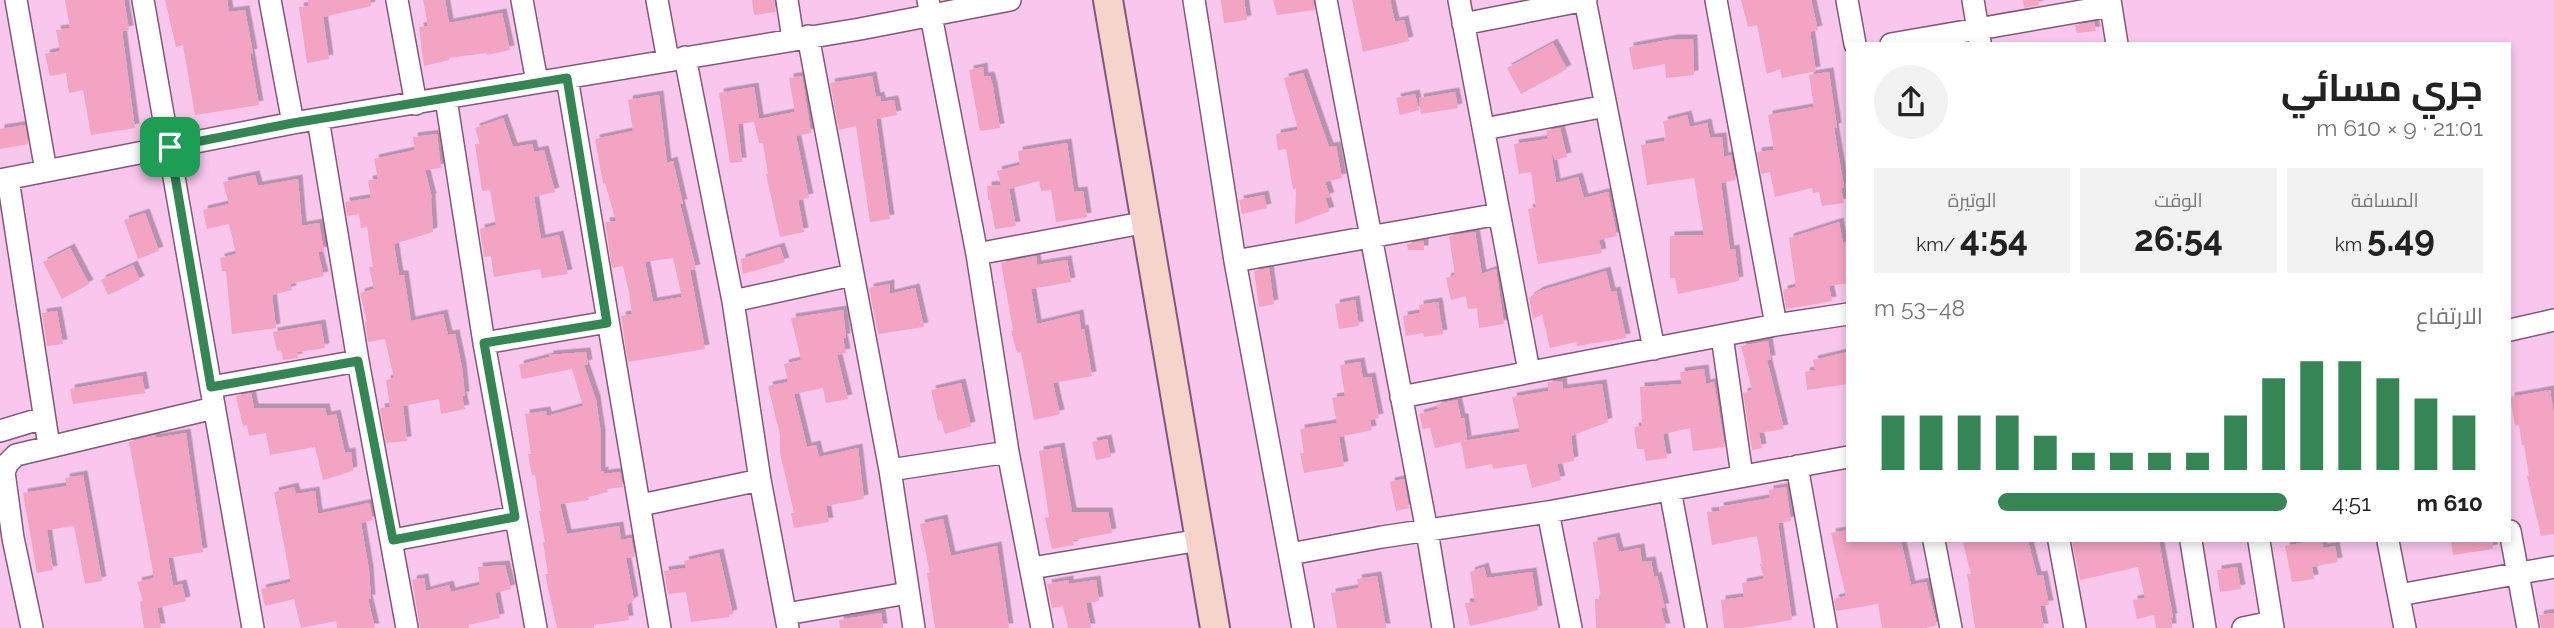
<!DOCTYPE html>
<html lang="ar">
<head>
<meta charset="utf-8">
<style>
  :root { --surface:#fff; --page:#f2f2f2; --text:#222; --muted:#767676; --accent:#358555 }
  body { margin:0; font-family:Raleway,Cairo,sans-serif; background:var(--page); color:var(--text); direction:rtl; height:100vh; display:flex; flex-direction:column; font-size:26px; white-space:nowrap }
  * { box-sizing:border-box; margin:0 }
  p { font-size:23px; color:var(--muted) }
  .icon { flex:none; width:38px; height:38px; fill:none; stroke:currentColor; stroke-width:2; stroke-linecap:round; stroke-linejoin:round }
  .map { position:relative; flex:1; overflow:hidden; direction:ltr }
  .drawer { position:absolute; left:1846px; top:42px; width:665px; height:500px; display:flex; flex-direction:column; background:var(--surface); border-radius:0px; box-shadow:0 4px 10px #0003; direction:rtl }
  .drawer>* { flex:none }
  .pin { position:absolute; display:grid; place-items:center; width:60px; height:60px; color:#fff; margin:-30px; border-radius:14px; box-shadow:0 4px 10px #0006 }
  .round { display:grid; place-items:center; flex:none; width:74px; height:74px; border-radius:37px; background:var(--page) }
  .head { display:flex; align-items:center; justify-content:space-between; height:119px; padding:0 28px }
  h1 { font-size:38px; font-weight:700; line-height:52px }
  .figures { display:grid; grid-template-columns:repeat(3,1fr); gap:10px; height:119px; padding:7px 28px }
  .figures div { display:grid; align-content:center; border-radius:0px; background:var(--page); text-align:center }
  .figures b { font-size:35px; font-weight:700 }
  .figures small { font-size:19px; font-weight:400 }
  .figures p { font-size:19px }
  .chart { height:196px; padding:14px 28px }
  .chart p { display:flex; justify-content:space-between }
  .chart svg { width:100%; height:126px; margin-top:7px; stroke:var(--accent); stroke-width:6 }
  ul { padding:0 28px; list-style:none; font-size:23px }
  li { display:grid; grid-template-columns:112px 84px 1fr; align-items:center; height:52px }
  li i { height:18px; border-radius:9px; background:var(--accent) }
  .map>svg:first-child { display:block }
</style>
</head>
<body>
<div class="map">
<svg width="2554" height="628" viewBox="0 0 2554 628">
  <defs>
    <filter id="shadow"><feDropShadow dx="4.5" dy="-4.5" stdDeviation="0" flood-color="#0004"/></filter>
  </defs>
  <rect width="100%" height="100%" fill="#f9c7ed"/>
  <path fill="#f2a4c2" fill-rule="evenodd" filter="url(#shadow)" d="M65,0H124L129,30L122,31L135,128L91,135L83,90L69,93L66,73L50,76L45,54L60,51L56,30L70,28Z
    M165,0H227L229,12L245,10L253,53L250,54L259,105L195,115L183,45L176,47Z
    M308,0H370L371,6L323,17L329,59L307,63L299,7L308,6Z
    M423,0H445L449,23L502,13L510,50L487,55L486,53L449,58V60L424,66L419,27L428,26Z
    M752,0H774L776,12L754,15Z
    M1221,0H1244L1247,20L1224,23Z
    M1273,0H1313L1315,10L1277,15Z
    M1352,0H1390L1395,22L1404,20L1409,41L1363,52Z
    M1741,0H1811L1818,30L1810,32L1816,71L1782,78L1780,69L1767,74L1757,25L1748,27Z
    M2023,0H2038L2039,5L2024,8Z
    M2094,22L2096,31L2077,33L2075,25Z
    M1674,39H1693L1694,75L1666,78L1665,64L1633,70L1629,47Z
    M1553,43L1567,69L1521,94L1507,68Z
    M983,67L984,77L990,76L993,87L1000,128L980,131L969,70Z
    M1829,72L1837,127L1834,128L1844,187L1841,188L1844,203L1822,206L1819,192L1813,193L1812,188L1775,197L1770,172L1761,174L1757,152L1774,150L1768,115L1814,107L1809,75Z
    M1303,73L1329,147L1336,146L1342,178L1325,182L1330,197L1325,198L1330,211L1295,224L1296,188L1293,189L1286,149L1278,150L1276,134L1298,130L1284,78Z
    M802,76L811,133L796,136L809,198L798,200L804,232L780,237L766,174H768L763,143H759L754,122L738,124L742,162L730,163L719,93L754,87L759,119L795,112L789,78Z
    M872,76L876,97L880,96L881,102L894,100L897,115L876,119L890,219L870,222L856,126L839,130L830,83Z
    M1455,92L1458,108L1421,114L1419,98Z
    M1415,94L1419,110L1400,115L1396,98Z
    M659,95L667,163L673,161L683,204H680L696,269L690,270L705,349L628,362L621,316L632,314L629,292L623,266L612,268L605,222L616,221L605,183H603L595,139L633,131L628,100ZM673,258L682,297L653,302L645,262Z
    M1687,115L1690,127L1707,123L1710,138L1722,137L1724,157L1731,155L1736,180L1721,183L1730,250L1735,249L1739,281L1678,294L1675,278H1670V236L1704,235L1694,178L1647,185L1641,145L1665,141L1664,138L1666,137L1663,121Z
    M503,118L513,147L532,144L534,152L544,150L555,192L534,197L541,239L559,235L568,274L542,278L540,269L494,277L491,256L484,257L480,229L496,225L490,190L482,191L475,144H480L475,128Z
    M25,125L28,144L0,149V129Z
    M1560,128L1567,157L1555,160L1551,151L1556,183L1578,177L1584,198L1608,192L1617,236L1599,240L1602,253L1538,264L1528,209L1536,207L1531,172L1519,174L1514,144L1548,139L1546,131Z
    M437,134L441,168L425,170L432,198H431L433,232L394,244L399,275H404L411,321L443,314L448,335L455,334L462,367L465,396H462L465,409L441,414L439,399L403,406L407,441L386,443L380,408L390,407L386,380L394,378L385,339L368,342L365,322H367L360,293L374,289L369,267H373L367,227L361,228L359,214L347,216L345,202L371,198L368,180L378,179L374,159L415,150L413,137Z
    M1067,143L1074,192L1083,191L1087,217L1056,222L1051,190L1041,191L1039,181L1009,189L1016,226L995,229L990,200H988L987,186L1001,185L997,171L1020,165L1018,151Z
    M255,175L258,186L298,179L302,226L319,223L324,251L318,252L324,276L290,284L292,290L272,295L276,328L232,334L226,271H222L220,258L236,254L229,224L207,229L203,210L229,204L223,182Z
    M1264,195L1267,208L1242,214L1239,200Z
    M145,213L159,251L138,259L124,220Z
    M1839,222L1843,243L1848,242V283L1829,286L1832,301L1786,309L1783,290L1796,287L1789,238Z
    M1475,232L1482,274L1496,269L1504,324L1479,328L1477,308L1468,309L1466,296L1451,300L1446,278L1455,275L1449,236Z
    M1424,241V250H1408L1407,244Z
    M780,247L785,262L743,274L741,259Z
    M70,248L89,284L62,299L43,262Z
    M1036,256L1037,265L1067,260L1071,282L1031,289L1037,324L1079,314L1081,330L1084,329L1092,376L1053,383L1060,414L1034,420L1021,352L1017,353L1011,331L1013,330L1001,263Z
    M133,265L140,280L108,295L101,280Z
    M1269,268L1274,304L1259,307L1254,271Z
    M1606,271L1611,292L1616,291L1626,338L1577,346L1576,342L1550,348L1542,314L1533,319L1529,298L1539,291Z
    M890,284V294L915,288L924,327L878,334L869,288Z
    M1355,300L1359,326L1339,329L1335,304Z
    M1438,302L1443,334L1424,337L1423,333L1406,336L1403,316L1420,313L1419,305Z
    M843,310L846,338H843L846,353L837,355L848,399L826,403L823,388L794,394L807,447L816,445L819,457L858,448L864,499L826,506L829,522L794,528L791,513H794L780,453V435L768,386L788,382L784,364L801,360L791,318Z
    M57,311L63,344L47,346L42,313Z
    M321,324L325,348L297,352L298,358L283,360L281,350L277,351L273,332Z
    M1768,341L1771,360H1767L1784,429L1759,433L1762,448L1752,450L1743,393L1752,390L1741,346Z
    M586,352L588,364L584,365L596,400L601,434V472L604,471V474L620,472L623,487L607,489L608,492L588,497L589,500L560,504L567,534L619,526L621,540L631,538L635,557L626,558L634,600L627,605L629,620L594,625V628H557L545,574H548L543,542H545L539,511H541L535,475H532L528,454H531L525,414L546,411L547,416L583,406L572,369L522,379L519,365L549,357V355Z
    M1848,352V384L1807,390L1805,372L1815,370L1813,360Z
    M1360,362L1363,378L1371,377L1379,418L1370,420L1372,430L1339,437L1344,466L1304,473L1300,453H1304L1300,429L1337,423L1332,398L1345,396L1340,365Z
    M1704,369L1706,384L1714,382L1725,447L1693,451L1690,428L1663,434L1667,458L1646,461L1644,449H1637L1634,427L1642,426L1640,387L1682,384L1680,372Z
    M142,376L145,393L73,404L70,389Z
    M1562,381L1563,389L1602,384L1608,422L1571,436L1574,461L1557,464L1561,480L1532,488L1526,464L1493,469L1492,464L1466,469L1461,442L1435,448L1430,428L1423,429L1419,414L1438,409L1437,404L1457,400L1461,418H1464L1467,440L1463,441L1520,432L1512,397L1548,391V382Z
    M961,383L971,426L945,434L941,420L938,421L931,390Z
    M2550,390L2554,415V534L2541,536L2527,476H2529L2524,445H2522L2519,425L2515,426L2510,397Z
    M251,393L254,408H325L327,416L336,414L345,453L351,452L353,471L323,480L315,447L270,455L266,433L249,436L247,425L243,426L236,396Z
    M186,433L203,552L168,558L173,586L182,584L186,601L157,608L161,628H144L140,602L143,601L137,582L154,578L129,442L155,435L156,438Z
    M1107,439L1111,457L1096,460L1092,442Z
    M1060,447L1072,512H1108L1112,533L1073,540L1074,545L1052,549L1045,518L1049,517L1039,451Z
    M83,475L102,581L85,584L74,526L47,530L53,570L37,573L23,493L67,486L65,478Z
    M1404,479L1409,508L1396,511L1390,482Z
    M294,487L296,494L315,491L318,514L369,503L373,520L361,523L369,570L371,599H368L375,628H337L336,621L301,628L294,599L265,606L261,589L291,582L274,492Z
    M1786,487L1791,521L1778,523L1792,620L1743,628H1724L1721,600L1744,597L1742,583L1764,579L1760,564H1762L1757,536L1712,545L1707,512L1720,511L1719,507L1770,498L1769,490Z
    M943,519L951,556L997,546L1009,628H935L927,573H930L920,524Z
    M1848,530V541H1901L1911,585L1926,582L1937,625L1926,628H1882L1878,604L1836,611L1834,599L1846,596L1831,533Z
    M1615,537L1619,552L1640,548L1642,562L1651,561L1654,577L1657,576L1665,608H1661L1666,628H1596L1595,599H1601L1593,542Z
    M1971,541H2028L2037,576L2043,575L2049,605L2040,606L2044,628H1975L1967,574H1971L1963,543Z
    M2072,541H2159L2173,618H2171L2172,628H2156L2154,615L2137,619L2133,600L2145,598L2138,567L2080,580Z
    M2312,541H2322L2323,548L2335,546L2338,562L2312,567L2314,579L2292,582L2285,546Z
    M2451,541H2493V549L2453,555Z
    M719,553L733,614L729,615V617L691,622L686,592L668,594L664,571L686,568L684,561Z
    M505,565L511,589L495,593L500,618L468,625L469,628H420L412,580L424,578L426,591L449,585L451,592L480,585L478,567Z
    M1484,567L1487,578L1532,572L1538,610L1470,626L1465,603L1475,602L1470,572Z
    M2237,567L2241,589L2220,592L2217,570Z
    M1377,576L1386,628H1337L1331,593L1359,588L1357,579Z
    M1069,580V584L1096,580L1099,601L1086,603L1091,628H1068L1063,606L1052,608L1047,584Z
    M881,613L883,628H840L839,620Z
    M2554,613V628H2541L2539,615Z"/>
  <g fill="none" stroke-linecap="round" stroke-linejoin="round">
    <g stroke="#825779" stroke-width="24">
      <path id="street" d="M16,0L46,171
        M143,0L253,628
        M270,0L293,123
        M397,0L416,104
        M522,0L537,82
        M657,0L668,60
        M787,0L793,39
        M928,0L977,254L1008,452L1042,628
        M1194,0L1235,261L1303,628
        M1326,0L1427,531L1443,628
        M1459,0L1529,371
        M1585,0L1654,349
        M1716,0L1776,325
        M1847,0L1855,44
        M1973,0L1980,42
        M2110,0L2117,44
        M1463,24L1586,0
        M808,36L890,470L914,628
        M1891,44L2111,6
        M685,57L733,301L760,480L788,628
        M567,78L660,628
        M446,99L484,343L536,628
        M318,119L358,361L407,628
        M1484,129L1606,106
        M8,179L49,446
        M0,180L293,123L860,29L1010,0
        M977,254L1147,222
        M1235,261L1499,214
        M733,301L852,275
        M2510,330L2554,320
        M1722,336L1742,476
        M484,343L608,322
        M211,387L358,361
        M1401,397L1776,325L1848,314
        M0,431L43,418
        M1797,466L1826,628
        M890,470L1008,452
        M1670,490L1696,628
        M641,505L760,480
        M1548,512L1571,628
        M2510,531L2528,628
        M393,540L515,517
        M1934,541L1951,628
        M2059,541L2075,628
        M2191,541L2205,628
        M2259,541L2273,628
        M2388,541L2405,628
        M1290,554L1382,537L1548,512L1848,457
        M1032,568L1200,540
        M2399,595L2554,567
        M786,614L908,593
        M32,628L13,538L4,472L8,463L16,455L214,408
        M2243,628L2272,622"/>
    </g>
    <g stroke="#825779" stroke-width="32">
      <path id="secondary" d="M1108,0L1215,628"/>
    </g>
    <use href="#street" stroke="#fff" stroke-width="21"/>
    <use href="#secondary" stroke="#f7d4cb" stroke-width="28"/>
  </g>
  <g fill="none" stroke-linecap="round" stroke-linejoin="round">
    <g stroke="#fff" stroke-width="14">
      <path id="route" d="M567,78L607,323L484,343L515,517L393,540L358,361L211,387L170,147L293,123Z"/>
    </g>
    <use href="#route" stroke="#358555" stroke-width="9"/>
  </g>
</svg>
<div class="pin" style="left:170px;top:147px;background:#1e9e55"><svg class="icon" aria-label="arrive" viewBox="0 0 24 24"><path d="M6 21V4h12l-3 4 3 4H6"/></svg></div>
<section class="drawer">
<div class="head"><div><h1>جري مسائي</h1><p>21:01 · 9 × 610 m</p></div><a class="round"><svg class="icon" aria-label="share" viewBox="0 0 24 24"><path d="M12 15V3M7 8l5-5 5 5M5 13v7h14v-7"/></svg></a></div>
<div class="figures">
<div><p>المسافة</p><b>5.49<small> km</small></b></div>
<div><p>الوقت</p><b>26:54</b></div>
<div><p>الوتيرة</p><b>4:54<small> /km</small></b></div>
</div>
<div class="chart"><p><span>الارتفاع</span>48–53 m</p>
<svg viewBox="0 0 160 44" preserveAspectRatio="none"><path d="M5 44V25M15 44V25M25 44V25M35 44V25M45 44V32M55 44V38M65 44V38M75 44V38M85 44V38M95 44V25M105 44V12M115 44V6M125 44V6M135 44V12M145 44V19M155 44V25"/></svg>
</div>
<ul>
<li><b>610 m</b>4:51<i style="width:70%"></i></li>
</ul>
</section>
</div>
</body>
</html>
